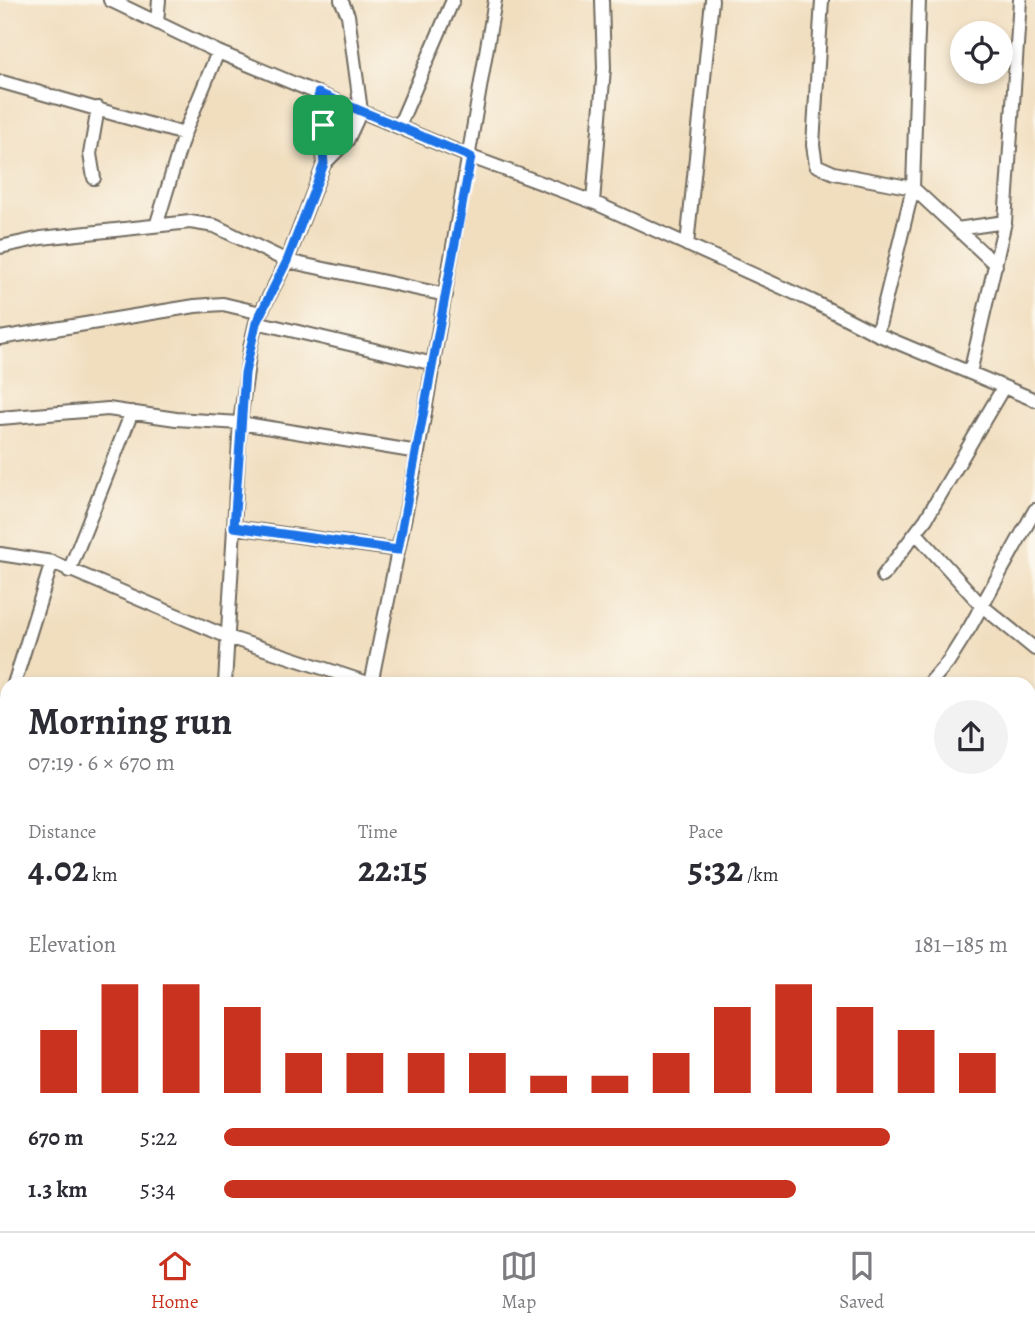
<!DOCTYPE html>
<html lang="en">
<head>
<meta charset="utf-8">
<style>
  :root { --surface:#fff; --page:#f2f2f3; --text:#2b2b33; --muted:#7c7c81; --line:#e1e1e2; --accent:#c8321e }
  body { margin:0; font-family:Alegreya,serif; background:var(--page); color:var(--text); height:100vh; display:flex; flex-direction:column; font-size:26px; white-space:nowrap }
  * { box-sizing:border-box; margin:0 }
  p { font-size:23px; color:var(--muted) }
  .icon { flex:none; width:38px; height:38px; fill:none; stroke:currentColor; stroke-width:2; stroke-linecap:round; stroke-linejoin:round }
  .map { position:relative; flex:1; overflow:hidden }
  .details { position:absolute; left:0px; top:677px; width:1036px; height:555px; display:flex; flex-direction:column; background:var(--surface); border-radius:21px 21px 0 0; box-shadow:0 4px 10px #0003 }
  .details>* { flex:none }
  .tools { position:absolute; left:950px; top:21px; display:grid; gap:14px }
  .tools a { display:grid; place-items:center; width:63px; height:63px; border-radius:50%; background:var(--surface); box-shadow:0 4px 10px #0003; font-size:35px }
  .pin { position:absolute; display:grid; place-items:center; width:60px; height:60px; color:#fff; margin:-30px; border-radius:14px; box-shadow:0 4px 10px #0006 }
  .round { display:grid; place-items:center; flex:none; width:74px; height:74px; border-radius:37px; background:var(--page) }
  .summary { display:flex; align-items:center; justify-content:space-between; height:119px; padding:0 28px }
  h1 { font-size:38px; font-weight:600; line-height:52px }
  .metrics { display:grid; grid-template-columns:repeat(3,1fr); gap:10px; height:119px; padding:7px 28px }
  .metrics div { display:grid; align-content:center }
  .metrics b { font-size:35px; font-weight:600 }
  .metrics small { font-size:19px; font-weight:400 }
  .metrics p { font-size:19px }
  .chart { height:196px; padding:14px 28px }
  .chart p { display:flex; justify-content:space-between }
  .chart svg { width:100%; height:126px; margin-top:7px; stroke:var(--accent); stroke-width:6 }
  ul { padding:0 28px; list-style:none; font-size:23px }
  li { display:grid; grid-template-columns:112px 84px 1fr; align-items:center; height:52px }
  li i { height:18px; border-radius:9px; background:var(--accent) }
  .dock { display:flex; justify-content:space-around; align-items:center; height:98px; border-top:2px solid var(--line); background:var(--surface); font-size:19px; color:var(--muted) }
  .dock a { display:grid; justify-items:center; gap:4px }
  .dock .current { color:var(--accent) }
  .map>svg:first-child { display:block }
</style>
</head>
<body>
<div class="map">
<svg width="1035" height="1231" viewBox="0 0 1035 1231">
  <rect width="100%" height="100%" fill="#fbf7ec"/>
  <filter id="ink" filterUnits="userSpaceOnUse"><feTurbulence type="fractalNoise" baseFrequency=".0143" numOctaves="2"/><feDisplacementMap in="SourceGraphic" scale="14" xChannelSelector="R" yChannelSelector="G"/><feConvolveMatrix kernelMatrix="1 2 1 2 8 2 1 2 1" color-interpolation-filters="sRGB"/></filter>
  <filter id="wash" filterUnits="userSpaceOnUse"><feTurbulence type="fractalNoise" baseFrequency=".00686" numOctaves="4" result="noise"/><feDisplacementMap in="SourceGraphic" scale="28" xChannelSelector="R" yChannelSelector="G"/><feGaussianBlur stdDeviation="1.57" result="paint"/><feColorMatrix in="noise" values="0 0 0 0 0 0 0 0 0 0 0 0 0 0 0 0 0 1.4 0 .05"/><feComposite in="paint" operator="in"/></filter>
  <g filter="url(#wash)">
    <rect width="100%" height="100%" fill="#f1debf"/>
  </g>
  <g filter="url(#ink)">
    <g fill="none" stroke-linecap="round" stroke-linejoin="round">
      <g stroke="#706a5f" stroke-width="16">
        <path id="minor" d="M110,0L218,52L471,157L593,202L812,301L877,334L1035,400
          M822,0L813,145L816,165L834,173L913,188L996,265
          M157,22L159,0
          M2,82L184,134
          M318,93L324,164
          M399,126L453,0
          M94,178L90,154L98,108
          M593,202L604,68L602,0
          M157,223L184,134L218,52
          M957,229L1005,222
          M687,245L712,0
          M0,247L41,238L190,222L215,226L287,261L446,295
          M256,322L434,364
          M877,334L913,188L919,0
          M0,338L195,306L223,304L261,313
          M970,373L1005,222L1020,0
          M0,418L108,409L176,419L240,423L418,452
          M234,527L398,550
          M916,533L981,605L1035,649
          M0,554L52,562L228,637L371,684
          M69,571L132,412
          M883,576L926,519L1003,388
          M14,684L52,562
          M225,684L240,423L250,348L256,322L287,261L324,164L347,141L361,111L348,15L341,0
          M371,684L418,452L495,0
          M929,684L948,662L970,627L1035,510
          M0,714L7,698
          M1029,717L1035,703
          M1029,781L1035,785
          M0,803H7
          M0,907L7,904
          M1029,923L1035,913
          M0,1068L7,1066
          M1029,1099L1035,1089
          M767,1225L777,1229
          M795,1225L807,1231
          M1027,1225L1035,1229
          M260,1231L261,1225
          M618,1231L619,1225
          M952,1231L956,1225"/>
      </g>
      <use href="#minor" stroke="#fff" stroke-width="12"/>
    </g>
  </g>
  <g fill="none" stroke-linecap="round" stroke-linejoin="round" filter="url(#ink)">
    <g stroke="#fff" stroke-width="14">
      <path id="route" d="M318,93L471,157L398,550L234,527L245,373L256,323L287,261L324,164Z"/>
    </g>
    <use href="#route" stroke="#1a73e8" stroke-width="9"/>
  </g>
</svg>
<div class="tools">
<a><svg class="icon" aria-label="locate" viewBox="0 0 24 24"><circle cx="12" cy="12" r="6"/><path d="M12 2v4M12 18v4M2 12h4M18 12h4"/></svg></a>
</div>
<div class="pin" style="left:323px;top:125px;background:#1e9e55"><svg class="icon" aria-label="arrive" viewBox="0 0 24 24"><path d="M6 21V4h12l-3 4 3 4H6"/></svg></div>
<section class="details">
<div class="summary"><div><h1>Morning run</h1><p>07:19 · 6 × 670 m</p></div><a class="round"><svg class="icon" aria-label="share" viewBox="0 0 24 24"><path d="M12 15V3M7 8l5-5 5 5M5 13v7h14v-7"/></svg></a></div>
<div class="metrics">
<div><p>Distance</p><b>4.02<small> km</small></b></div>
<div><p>Time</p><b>22:15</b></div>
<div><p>Pace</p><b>5:32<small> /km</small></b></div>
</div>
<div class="chart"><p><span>Elevation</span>181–185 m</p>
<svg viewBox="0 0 160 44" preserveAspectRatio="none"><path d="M5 44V22M15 44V6M25 44V6M35 44V14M45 44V30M55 44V30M65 44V30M75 44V30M85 44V38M95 44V38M105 44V30M115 44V14M125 44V6M135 44V14M145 44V22M155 44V30"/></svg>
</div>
<ul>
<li><b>670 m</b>5:22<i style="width:85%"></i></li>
<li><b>1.3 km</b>5:34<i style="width:73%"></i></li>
</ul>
</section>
</div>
<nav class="dock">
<a class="current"><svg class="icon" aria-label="home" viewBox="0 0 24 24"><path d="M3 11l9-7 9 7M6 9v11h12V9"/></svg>Home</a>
<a><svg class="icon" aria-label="map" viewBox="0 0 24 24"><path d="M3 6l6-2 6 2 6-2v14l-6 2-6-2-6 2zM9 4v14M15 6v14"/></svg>Map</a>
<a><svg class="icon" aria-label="saved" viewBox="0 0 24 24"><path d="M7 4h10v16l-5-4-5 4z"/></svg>Saved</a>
</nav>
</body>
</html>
